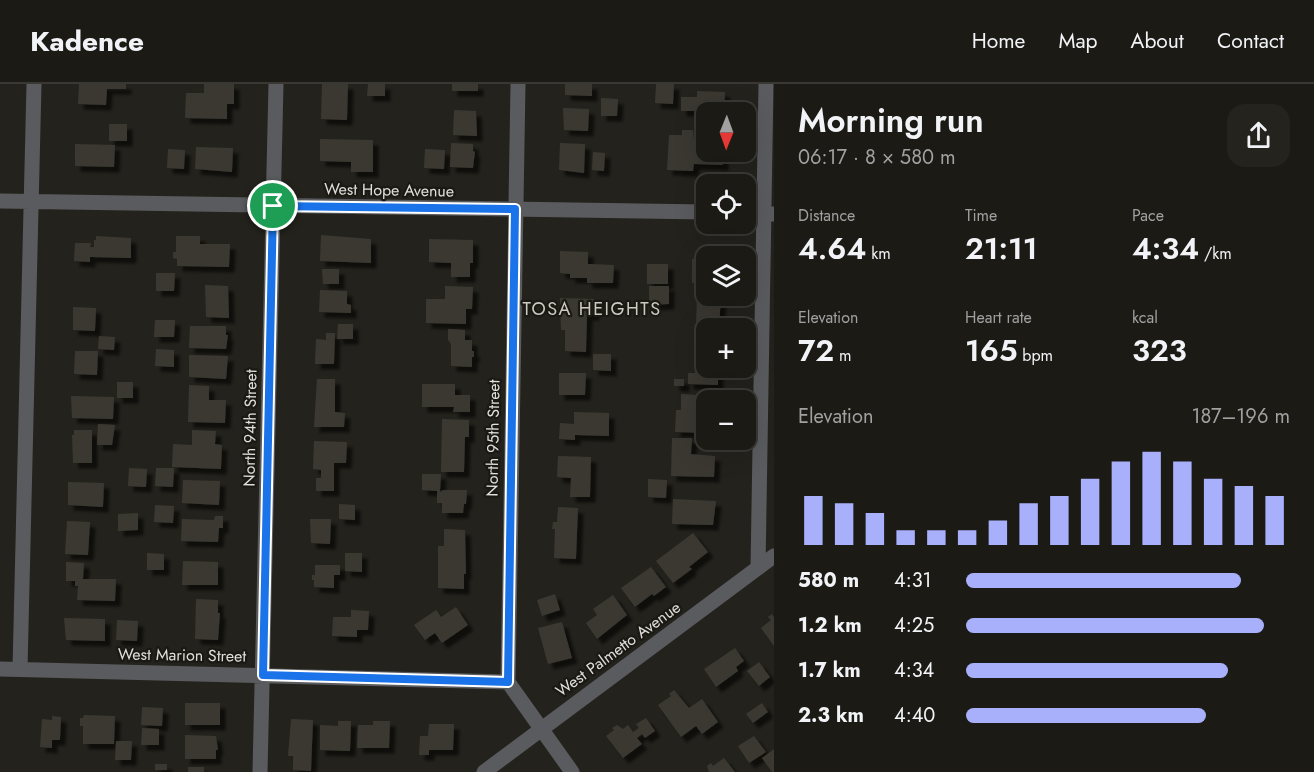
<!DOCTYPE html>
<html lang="en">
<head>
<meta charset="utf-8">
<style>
  :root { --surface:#1b1a15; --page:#24231e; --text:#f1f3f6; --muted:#a0a1a0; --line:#393834; --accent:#a8b0fc }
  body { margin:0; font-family:Jost,sans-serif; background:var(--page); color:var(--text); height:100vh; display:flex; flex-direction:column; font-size:22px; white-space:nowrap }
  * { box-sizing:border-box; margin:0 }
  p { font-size:20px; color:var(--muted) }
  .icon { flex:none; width:33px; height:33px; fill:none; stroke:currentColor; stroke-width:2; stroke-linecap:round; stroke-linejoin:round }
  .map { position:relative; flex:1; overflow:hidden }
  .details { display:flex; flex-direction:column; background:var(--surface); width:540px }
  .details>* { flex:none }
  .needle { width:39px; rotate:181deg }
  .fabs { position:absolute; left:696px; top:18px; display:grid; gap:12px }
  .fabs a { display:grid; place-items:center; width:60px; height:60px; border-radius:12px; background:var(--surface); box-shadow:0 6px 24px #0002,0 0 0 2px var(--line); font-size:30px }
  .pin { position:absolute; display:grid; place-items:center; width:51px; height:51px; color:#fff; margin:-26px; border:3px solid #fff; border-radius:50%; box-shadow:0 2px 6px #0007 }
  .round { display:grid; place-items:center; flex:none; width:63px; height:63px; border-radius:18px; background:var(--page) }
  .overview { display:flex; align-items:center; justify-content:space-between; height:102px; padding:0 24px }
  h1 { font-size:33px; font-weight:600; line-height:45px }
  .stats { display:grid; grid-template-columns:repeat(3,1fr); gap:9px; height:102px; padding:6px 24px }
  .stats div { display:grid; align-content:center }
  .stats b { font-size:30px; font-weight:600 }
  .stats small { font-size:16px; font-weight:400 }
  .stats p { font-size:16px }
  .chart { height:168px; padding:12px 24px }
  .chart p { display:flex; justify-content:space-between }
  .chart svg { width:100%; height:108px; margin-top:6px; stroke:var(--accent); stroke-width:6 }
  ul { padding:0 24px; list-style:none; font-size:20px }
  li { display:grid; grid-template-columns:96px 72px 1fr; align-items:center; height:45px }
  li i { height:15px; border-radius:8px; background:var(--accent) }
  header { display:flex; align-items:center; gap:36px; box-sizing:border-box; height:84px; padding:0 30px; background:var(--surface); border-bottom:2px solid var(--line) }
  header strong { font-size:28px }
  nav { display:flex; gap:33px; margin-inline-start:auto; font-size:21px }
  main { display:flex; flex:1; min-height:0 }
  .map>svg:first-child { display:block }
</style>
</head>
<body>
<header>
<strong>Kadence</strong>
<nav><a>Home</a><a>Map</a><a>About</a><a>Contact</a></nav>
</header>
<main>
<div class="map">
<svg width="774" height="688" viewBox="0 0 774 688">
  <defs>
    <filter id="shadow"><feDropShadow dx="5.5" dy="5.5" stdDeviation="1.5" flood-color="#0009"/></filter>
  </defs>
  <rect width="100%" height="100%" fill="#24221c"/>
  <path fill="#3b3932" filter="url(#shadow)" d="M79,0H126V5H107L106,21L78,20Z
    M204,0H234V20H227V35L185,34L186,9H204Z
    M322,0H348L347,36L321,35Z
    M368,0H385V12H367Z
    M452,0H478V7H452Z
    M565,0H592V12L565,11Z
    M656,0H674L673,20L655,19Z
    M697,7L725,8L724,28H706V43H696V27H681V13H697Z
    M601,14L618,15L617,32H601Z
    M563,24L589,25L588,47L564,46Z
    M454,26L476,27L477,52L453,51Z
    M109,40H127V57H109Z
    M682,46H693L694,56L706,57V68H723V81L694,80L693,87L667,86L669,51H682Z
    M320,55L373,56V88H351V78L320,77Z
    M451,59L473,60V67L475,68L473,84L450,83Z
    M560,59L585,60L584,89L559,86Z
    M75,60L115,61L114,83L75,82Z
    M196,63L233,64L232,88L195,85Z
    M168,65L185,66L184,85L167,84Z
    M425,65L445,66L444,85L424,84Z
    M593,68L605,69L604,87L592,86Z
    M321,151L371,155V179L320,177Z
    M96,152L131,154V174L90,173V178L74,177L75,159H91L90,163H94V156H96Z
    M176,152H200V160H230L229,183L177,182V175L173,174V168H176Z
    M429,155L473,156V179H470V193H451V179L429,178Z
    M560,167L588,168V180L614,181L613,199H587V194H570V190L560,189Z
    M692,175H706V197H704V199H692Z
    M647,180H668V200H647Z
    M322,185H339V200H323Z
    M156,189H175L174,207H156Z
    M205,201L228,202L229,234L206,233Z
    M445,202L473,203L472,225H466V240L426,239V215H445Z
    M649,202H669V220L649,221Z
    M320,206L347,207V220L351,221V229L319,228Z
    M697,212H721L719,244L696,243Z
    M560,214L594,215V231H587L586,268L565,267V246H561Z
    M73,223L96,224L95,247L73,246Z
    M155,236H175L174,253H154Z
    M338,240H353V255H337Z
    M190,242H226V251H228L226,265L189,264Z
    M448,245L465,246V256H472V267H474V273H472V283L451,282V260L448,256Z
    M326,249H335L334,280H315L316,255L326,256Z
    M99,252L115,253L114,266L98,265Z
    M696,258L706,259V284L718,285V301L688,300V289H695Z
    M156,265L174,266V283L155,282Z
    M75,267H98L97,291L74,290Z
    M593,270H611V287L593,286Z
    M189,271L228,272L226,295L189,293Z
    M559,289H586L585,311H559Z
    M317,295H335V328L345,329L344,343H314Z
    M674,295H684V302H674Z
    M117,298H133V314H117Z
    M422,300H455V311H470V328H453L454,323H422Z
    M189,301L209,302V316H226L225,339L188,338Z
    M681,310L698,311L697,326H706V349L675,348L676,326H681Z
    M71,312L114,313L113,335L72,334Z
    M574,328L609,329V352L575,351V356L559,355L560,339L574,340Z
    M442,335L469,336V353H465L464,388H441Z
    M98,340L115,341L112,361H97Z
    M74,346H92V379H73L72,351H74Z
    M192,346L216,347L215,360L222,361L221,385L172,383L173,360L192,361Z
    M672,354H692L691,370L715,372L714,393L671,392Z
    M314,357L347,358L346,379H334V407H316V394H321V386L313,385Z
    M558,372L591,373L590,413H570L571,394L557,393Z
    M129,384L147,385L146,403L128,402Z
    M156,384H174L173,403L155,402Z
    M422,390H441L440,408L443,406H467L466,420H464L463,429H442V419H437V407L422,406Z
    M648,395L667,396L666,414L648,413Z
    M183,396L220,397L219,421L182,419Z
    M68,398L104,399L103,423L68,421Z
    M673,415L716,417L713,441L672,440Z
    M339,420L355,421V436L339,435Z
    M155,421L174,422L173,439L154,438Z
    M558,423L578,424L576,475L554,474L555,445H552L553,438H557Z
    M138,429V446L118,447V430Z
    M215,432H223V444H219L218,458L181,457L182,435L214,436Z
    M310,435H331L330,460L311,459Z
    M67,437L90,438L88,471L65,470Z
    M444,445L465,446L466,490H464V505L438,504V462H444Z
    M693,449L708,468L689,483L692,485L673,499L656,477Z
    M147,469L164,470V486H147Z
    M345,469H362V488L345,487Z
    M183,477L218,478V501H182Z
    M66,478L84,479L83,495H116L115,517L77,516L78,502H75V497H66Z
    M315,481H340V491H334V504L314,503V496H312V491H315Z
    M651,483L666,503L654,512L652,510L635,523L621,504Z
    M555,510L560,526L542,532L537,516Z
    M613,511L627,531L597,555L586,539L597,531L593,525Z
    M196,515L218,516V529H220L218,556L195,555Z
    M456,523L468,541L442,559L435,549L425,556L414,541L436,526L441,533Z
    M351,526L369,527L368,546H357V553L332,552L333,533H351Z
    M772,530L774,533V562L761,544L771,536L768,533Z
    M64,534L105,535V557L66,556Z
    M117,536L138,537L137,557L116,556Z
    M562,538L572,574L548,580L538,544Z
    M735,564L744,577L736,583L738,587L716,603L704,585Z
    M759,578L770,593L759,602L747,587Z
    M674,606L689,624L702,615L718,638L702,650L696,642L681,653L658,621L671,612L669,610Z
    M185,619H220V641H185Z
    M762,619L768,628L753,639L746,630Z
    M142,623L163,624L162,642L141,641Z
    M84,631L115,632L114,660H83V642H80V634H83Z
    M52,632L61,633L60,656H52V664L40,663L42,635L52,636Z
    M646,634L655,647L645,654L642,650L637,654L642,660L623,674L606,652L614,646L612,644L617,641L623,645L628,641L633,648L639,644L636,640Z
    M291,635L313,636L311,687L293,686V672H288Z
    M338,637H351L350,667L320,666V641L338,642Z
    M373,637H390L389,664H357L358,641H373Z
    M429,640H454L453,666H429V671H419L420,652H428Z
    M142,644L159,645V661H141Z
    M185,651L216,652L218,666H216V675H185Z
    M754,652L766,668L749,679L738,662Z
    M116,657H132L131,676H115Z
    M774,665V688H772L762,674Z
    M724,674L735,688H709L707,682L711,679L713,682Z
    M155,680H167V686H155Z
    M188,683H204V688H188Z"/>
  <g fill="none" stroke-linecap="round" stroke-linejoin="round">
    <path stroke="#5a5b5e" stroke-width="15" d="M518,0L508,598L572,688
      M0,117L706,128
      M746,129L774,130
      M758,484L766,0
      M0,585L508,598
      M20,585L34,0
      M260,688L276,0
      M484,688L774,472"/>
  </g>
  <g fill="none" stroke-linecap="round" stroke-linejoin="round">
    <g stroke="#fff" stroke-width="12">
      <path id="route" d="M273,122L515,125L508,598L263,591Z"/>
    </g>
    <use href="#route" stroke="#1a73e8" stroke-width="8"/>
  </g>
  <g text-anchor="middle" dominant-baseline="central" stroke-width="4.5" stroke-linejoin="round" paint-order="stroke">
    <g font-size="16" fill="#e1dfdb" stroke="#1b1913">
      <text transform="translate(389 106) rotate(1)">West Hope Avenue</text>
      <text transform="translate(250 344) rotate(-89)">North 94th Street</text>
      <text transform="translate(493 354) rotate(-89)">North 95th Street</text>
      <text transform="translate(618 565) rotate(-36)">West Palmetto Avenue</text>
      <text transform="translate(182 571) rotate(1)">West Marion Street</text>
    </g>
    <g font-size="18" letter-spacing="1.5" fill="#cccac1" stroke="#1b1913">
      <text x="592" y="225">TOSA HEIGHTS</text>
    </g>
  </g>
</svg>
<div class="fabs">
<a><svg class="needle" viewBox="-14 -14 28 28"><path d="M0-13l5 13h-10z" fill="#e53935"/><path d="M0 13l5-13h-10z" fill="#a0a1a0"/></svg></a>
<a><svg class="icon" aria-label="locate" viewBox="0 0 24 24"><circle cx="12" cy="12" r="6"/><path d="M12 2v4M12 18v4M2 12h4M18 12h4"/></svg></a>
<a><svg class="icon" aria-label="layers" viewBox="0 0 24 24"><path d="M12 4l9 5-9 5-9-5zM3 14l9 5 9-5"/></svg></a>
<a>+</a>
<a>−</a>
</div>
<div class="pin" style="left:273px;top:122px;background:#1e9e55"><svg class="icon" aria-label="arrive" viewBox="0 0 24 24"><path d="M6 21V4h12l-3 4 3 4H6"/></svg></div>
</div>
<section class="details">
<div class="overview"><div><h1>Morning run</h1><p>06:17 · 8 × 580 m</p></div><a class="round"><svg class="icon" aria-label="share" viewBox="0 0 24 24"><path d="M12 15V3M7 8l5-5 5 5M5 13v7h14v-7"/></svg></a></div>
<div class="stats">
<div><p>Distance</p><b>4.64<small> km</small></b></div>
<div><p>Time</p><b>21:11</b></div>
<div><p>Pace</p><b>4:34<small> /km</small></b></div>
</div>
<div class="stats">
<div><p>Elevation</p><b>72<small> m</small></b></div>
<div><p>Heart rate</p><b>165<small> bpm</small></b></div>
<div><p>kcal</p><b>323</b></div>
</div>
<div class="chart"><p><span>Elevation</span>187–196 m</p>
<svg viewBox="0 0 160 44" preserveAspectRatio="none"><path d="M5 44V24M15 44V27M25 44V31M35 44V38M45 44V38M55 44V38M65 44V34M75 44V27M85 44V24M95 44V17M105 44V10M115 44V6M125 44V10M135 44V17M145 44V20M155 44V24"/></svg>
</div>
<ul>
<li><b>580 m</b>4:31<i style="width:85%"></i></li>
<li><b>1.2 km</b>4:25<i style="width:92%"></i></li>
<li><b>1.7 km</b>4:34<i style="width:81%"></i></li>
<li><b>2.3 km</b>4:40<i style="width:74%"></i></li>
</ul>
</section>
</main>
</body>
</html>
